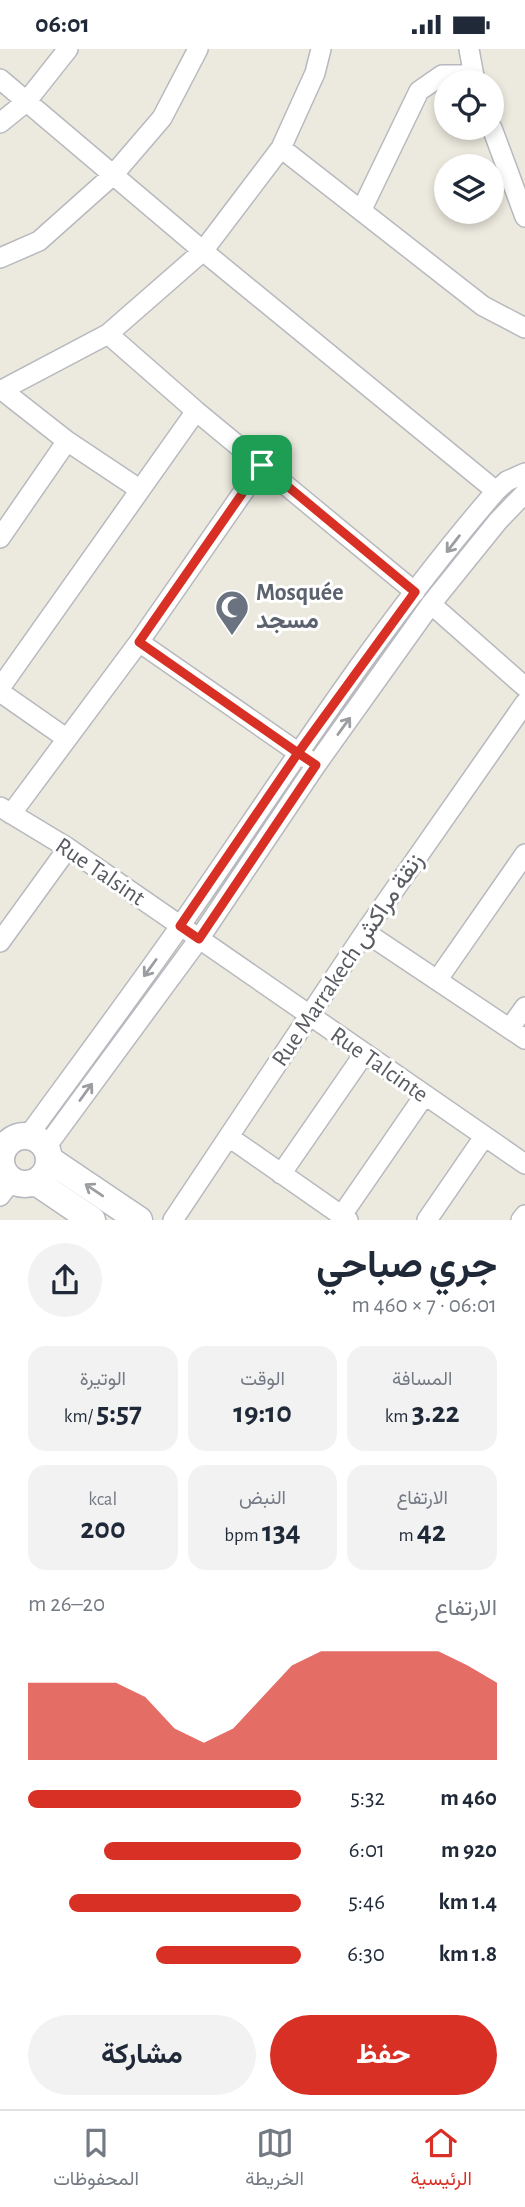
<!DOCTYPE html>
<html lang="ar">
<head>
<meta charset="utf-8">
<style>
  :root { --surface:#fff; --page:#f2f2f3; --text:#1f2937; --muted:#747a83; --line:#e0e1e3; --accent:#d93025 }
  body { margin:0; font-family:"Alegreya Sans",Vazirmatn,sans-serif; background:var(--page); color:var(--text); direction:rtl; height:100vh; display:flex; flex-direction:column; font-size:26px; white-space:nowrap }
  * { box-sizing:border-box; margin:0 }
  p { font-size:23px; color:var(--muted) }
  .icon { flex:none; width:38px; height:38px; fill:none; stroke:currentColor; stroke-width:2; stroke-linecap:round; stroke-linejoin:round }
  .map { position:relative; height:1171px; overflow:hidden; direction:ltr }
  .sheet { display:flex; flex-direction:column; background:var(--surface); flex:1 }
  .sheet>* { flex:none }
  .controls { position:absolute; left:434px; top:21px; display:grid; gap:14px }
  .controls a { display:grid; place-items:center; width:70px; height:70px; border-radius:50%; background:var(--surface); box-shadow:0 4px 10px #0003; font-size:35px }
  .pin { position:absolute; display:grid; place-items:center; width:60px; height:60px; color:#fff; margin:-30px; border-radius:14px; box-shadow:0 4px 10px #0006 }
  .round { display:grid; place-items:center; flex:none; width:74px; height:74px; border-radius:37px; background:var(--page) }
  .headline { display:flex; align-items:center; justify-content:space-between; height:119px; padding:0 28px }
  h1 { font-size:38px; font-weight:700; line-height:52px }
  .metrics { display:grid; grid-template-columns:repeat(3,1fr); gap:10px; height:119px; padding:7px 28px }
  .metrics div { display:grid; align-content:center; border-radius:18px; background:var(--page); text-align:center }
  .metrics b { font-size:30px; font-weight:700 }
  .metrics small { font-size:19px; font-weight:400 }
  .metrics p { font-size:19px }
  .chart { height:196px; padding:14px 28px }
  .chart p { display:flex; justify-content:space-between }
  .chart svg { width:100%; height:126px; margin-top:7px; fill:var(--accent); opacity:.7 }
  .cta { display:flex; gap:14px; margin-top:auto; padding:14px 28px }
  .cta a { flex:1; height:80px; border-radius:42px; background:var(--accent); color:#fff; font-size:28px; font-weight:700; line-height:80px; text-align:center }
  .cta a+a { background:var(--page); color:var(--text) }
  ul { padding:0 28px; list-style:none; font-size:23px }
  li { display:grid; grid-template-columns:112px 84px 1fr; align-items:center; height:52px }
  li i { height:18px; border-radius:9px; background:var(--accent) }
  .status { display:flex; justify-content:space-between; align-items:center; height:49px; padding:0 35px; background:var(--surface); direction:ltr }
  .status svg { height:19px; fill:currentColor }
  .tabs { display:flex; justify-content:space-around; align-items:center; height:98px; border-top:2px solid var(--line); background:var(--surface); font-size:19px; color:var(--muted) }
  .tabs a { display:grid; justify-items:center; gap:4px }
  .tabs .selected { color:var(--accent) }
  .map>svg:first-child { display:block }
</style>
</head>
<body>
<div class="status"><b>06:01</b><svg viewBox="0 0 49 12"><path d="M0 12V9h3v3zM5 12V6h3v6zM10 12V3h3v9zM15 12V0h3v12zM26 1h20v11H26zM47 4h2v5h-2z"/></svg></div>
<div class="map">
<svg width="525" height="1171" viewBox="0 0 525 1171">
  <rect width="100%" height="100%" fill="#ece9de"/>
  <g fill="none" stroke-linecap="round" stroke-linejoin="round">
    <g stroke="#b7b9be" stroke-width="22">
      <path id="street" d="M469,0L475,33
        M0,30L203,202L496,442
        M0,74L26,53L68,0
        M492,79L525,168
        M281,99L483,257L525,279
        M362,160L419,42L442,26H474
        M0,209L39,192L113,126L162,69L198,0
        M108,285L196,362L415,543
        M2,341L67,392L139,440
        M0,342L108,285L203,202L281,99L315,24L321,0
        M0,489L67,392
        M431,555L525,638
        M139,593L309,711
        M0,639L196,362
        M0,643L66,689
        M0,758L68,799L525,1115
        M11,765L139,593L262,416
        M365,883L525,990
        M0,893L68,799
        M438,930L525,805
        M510,979L525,958
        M28,1087C79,1017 131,947 181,876C283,729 379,577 496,442L507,432L525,424
        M229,1088L348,1171
        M46,1098L199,890L316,716L431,555L498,472L525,444
        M281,1125L364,1005
        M0,1147L12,1131
        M342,1166L424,1047
        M173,1171L365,883L525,654
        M427,1171L484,1088
        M521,1171L525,1166"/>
    </g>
    <g stroke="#b5b8bf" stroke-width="29">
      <path id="secondary" d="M1 1111a24 24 0 1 1 48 0a24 24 0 1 1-48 0Z
        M50,1111L139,1171
        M36,1133L92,1171"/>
    </g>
    <use href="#street" stroke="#fff" stroke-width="19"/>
    <use href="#secondary" stroke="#fff" stroke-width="26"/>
  </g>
  <defs><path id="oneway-shaft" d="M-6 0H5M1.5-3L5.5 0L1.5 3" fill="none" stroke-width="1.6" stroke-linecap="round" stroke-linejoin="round" transform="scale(1.75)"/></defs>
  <g stroke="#9b9da0">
    <use href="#oneway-shaft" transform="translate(453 495) rotate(128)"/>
    <use href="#oneway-shaft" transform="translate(344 677) rotate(-54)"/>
    <use href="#oneway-shaft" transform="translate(150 919) rotate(126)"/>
    <use href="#oneway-shaft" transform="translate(86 1043) rotate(-54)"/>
    <use href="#oneway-shaft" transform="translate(94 1141) rotate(-146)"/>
  </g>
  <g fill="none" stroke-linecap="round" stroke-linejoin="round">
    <g stroke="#fff" stroke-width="14">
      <path id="route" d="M262,416L415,543L298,704L316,716L199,890L180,877L298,704L139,593L262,416"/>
    </g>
    <use href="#route" stroke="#d93025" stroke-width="9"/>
  </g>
  <defs>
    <g id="mosque-pin" transform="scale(1.75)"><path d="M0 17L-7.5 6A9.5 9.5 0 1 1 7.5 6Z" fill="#6b7280" stroke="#fff"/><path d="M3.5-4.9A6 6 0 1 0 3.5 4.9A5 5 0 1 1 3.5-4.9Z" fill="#fff"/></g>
  </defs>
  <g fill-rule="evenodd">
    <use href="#mosque-pin" x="232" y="558"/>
  </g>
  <g text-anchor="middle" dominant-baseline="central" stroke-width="6" stroke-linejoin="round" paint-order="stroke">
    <g font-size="24" font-weight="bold" fill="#5b616d" stroke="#fff" text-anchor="start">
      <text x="256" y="544">Mosquée<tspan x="256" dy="28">مسجد</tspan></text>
    </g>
    <g font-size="24" fill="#585b60" stroke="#fff">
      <text transform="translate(100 823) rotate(34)">Rue Talsint</text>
      <text transform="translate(348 911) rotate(-56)">Rue Marrakech زنقة مراكش</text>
      <text transform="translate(379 1016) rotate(35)">Rue Talcinte</text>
    </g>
  </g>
</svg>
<div class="controls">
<a><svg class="icon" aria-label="locate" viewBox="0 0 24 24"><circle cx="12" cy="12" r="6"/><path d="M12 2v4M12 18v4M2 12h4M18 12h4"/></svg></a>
<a><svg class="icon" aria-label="layers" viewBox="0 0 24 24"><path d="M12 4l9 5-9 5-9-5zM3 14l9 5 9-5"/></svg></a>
</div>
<div class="pin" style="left:262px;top:416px;background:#1e9e55"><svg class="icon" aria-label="arrive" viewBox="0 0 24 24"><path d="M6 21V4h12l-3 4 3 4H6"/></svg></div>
</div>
<section class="sheet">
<div class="headline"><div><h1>جري صباحي</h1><p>06:01 · 7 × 460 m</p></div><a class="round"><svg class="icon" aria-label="share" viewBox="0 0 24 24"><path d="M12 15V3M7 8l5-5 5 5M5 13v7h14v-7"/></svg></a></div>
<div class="metrics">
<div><p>المسافة</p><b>3.22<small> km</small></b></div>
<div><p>الوقت</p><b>19:10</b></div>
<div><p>الوتيرة</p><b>5:57<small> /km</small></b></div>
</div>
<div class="metrics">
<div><p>الارتفاع</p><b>42<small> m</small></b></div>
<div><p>النبض</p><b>134<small> bpm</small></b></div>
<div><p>kcal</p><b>200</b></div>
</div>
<div class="chart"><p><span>الارتفاع</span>20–26 m</p>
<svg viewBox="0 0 160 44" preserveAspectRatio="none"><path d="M0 44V17L10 17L20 17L30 17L40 22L50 33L60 38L70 33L80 22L90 11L100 6L110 6L120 6L130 6L140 6L150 11L160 17V44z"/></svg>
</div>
<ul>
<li><b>460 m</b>5:32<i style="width:100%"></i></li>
<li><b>920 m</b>6:01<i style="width:72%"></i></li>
<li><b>1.4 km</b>5:46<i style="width:85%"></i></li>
<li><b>1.8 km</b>6:30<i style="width:53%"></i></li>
</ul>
<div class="cta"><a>حفظ</a><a>مشاركة</a></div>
</section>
<nav class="tabs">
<a class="selected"><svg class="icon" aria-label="home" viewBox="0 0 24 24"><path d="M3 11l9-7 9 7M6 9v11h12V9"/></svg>الرئيسية</a>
<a><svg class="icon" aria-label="map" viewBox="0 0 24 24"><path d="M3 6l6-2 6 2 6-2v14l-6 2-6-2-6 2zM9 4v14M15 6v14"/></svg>الخريطة</a>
<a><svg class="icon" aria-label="saved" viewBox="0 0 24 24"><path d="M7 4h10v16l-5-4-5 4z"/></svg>المحفوظات</a>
</nav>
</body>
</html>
